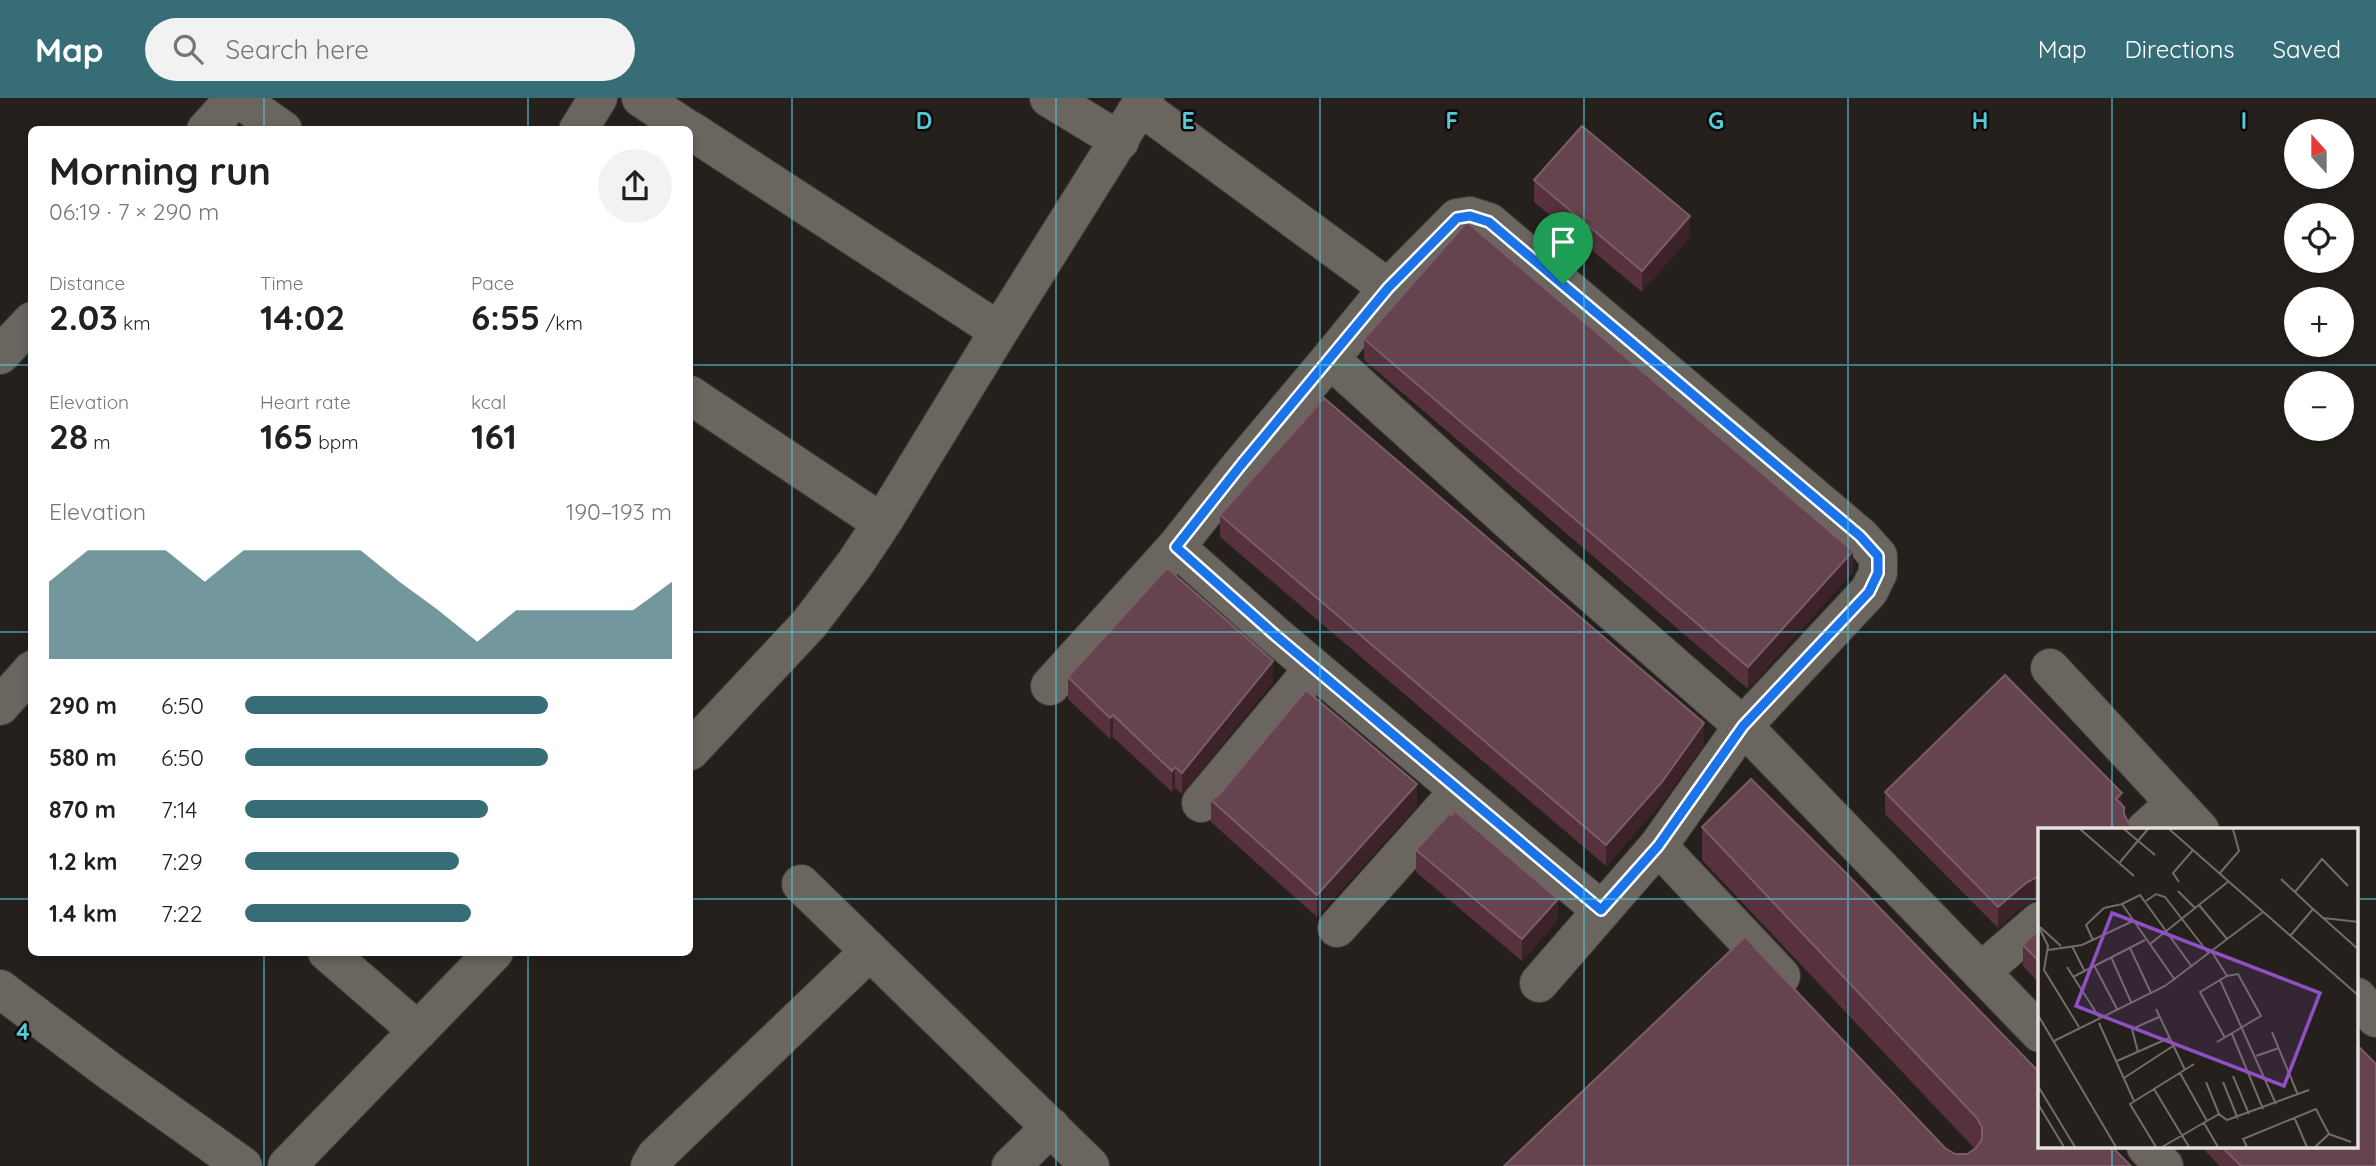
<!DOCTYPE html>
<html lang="en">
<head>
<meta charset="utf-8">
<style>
  :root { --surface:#fff; --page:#f2f2f2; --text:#202124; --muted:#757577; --accent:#376d76 }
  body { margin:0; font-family:Quicksand,sans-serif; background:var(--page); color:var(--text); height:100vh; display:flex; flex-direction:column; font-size:26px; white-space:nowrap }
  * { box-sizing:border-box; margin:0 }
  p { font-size:23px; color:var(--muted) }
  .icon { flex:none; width:38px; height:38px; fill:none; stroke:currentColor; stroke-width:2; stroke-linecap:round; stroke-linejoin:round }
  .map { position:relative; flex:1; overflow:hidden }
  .drawer { position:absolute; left:28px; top:28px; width:665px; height:830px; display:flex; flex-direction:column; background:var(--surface); border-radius:10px; box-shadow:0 4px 10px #0003 }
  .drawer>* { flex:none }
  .needle { width:46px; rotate:339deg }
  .fabs { position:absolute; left:2284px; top:21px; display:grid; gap:14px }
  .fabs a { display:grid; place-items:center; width:70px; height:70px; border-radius:50%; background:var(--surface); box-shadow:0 4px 10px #0003; font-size:35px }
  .pin { position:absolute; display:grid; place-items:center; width:60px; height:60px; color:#fff; margin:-72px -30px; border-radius:50% 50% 50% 0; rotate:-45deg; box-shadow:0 0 7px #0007 }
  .pin .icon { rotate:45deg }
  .round { display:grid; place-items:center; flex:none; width:74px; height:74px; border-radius:37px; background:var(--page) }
  .headline { display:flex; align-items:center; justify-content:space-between; height:119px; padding:0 21px }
  h1 { font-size:38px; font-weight:800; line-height:52px }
  .stats { display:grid; grid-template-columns:repeat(3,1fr); gap:10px; height:119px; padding:7px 21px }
  .stats div { display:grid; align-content:center }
  .stats b { font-size:35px; font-weight:800 }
  .stats small { font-size:19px; font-weight:400 }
  .stats p { font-size:19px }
  .chart { height:196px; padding:14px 21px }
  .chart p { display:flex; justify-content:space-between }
  .chart svg { width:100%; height:126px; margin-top:7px; fill:var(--accent); opacity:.7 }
  ul { padding:0 21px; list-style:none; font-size:23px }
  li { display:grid; grid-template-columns:112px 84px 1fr; align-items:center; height:52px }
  li i { height:18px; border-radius:9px; background:var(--accent) }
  header { display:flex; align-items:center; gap:42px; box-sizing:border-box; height:98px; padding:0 35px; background:var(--accent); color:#fff }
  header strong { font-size:33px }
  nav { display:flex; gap:38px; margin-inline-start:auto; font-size:24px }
  .search { width:490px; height:63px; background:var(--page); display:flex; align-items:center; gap:18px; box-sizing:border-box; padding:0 24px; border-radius:38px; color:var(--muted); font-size:26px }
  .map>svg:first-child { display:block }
</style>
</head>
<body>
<header>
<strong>Map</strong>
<div class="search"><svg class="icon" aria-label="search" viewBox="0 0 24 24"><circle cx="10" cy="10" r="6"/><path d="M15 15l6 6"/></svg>Search here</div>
<nav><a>Map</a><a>Directions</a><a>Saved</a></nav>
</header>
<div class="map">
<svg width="2376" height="1068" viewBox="0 0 2376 1068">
  <rect width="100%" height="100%" fill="#25201b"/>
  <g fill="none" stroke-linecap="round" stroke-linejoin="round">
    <g stroke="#413e3a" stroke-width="40">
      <path id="street" d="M238,0L283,32
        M641,0L689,32
        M1049,0L1120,43
        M1140,8L1388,190L1330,261L1528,440L1743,628L2040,935
        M206,32L235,0
        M578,32L598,0
        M690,32L999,233
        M1388,190L1457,120L1470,118L1489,124L1860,438L1878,458V475L1869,493L1743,628L1658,748L1539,885
        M0,257L32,223
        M1330,261L1241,367L1176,449L1275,537L1601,812
        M690,297L882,425
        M2050,570L2200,732
        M1050,588L1176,449
        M0,608L32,572
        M690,653L809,526L854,467L882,425L999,233L1145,0
        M1201,705L1314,570
        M2145,732L2175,705
        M1658,748L1781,878
        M801,786L1090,1068
        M1337,830L1459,693
        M327,854L418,933
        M1982,873L2040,823
        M0,891L111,974L243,1068
        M2357,899L2376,920
        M2146,1049L2164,1068
        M287,1068L494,854
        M650,1068L656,1058L870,853
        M1011,1068L1051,1029"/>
    </g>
    <use href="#street" stroke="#6b655f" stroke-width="38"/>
  </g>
  <path fill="#57313e" d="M1534,82L1690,139L1642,194L1534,104Z
    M1364,241L1853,474L1748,591L1364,262Z
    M1220,417L1704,646L1662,705L1606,768L1220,439Z
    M1068,579L1273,584L1182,696L1175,690L1172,694L1113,639L1110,641L1068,601Z
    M1885,694L2040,732V802H2035L2026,806L1998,830L1885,716Z
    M1211,702L1417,708L1317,819L1211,724Z
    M1702,729L2131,1068H1504L1945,1050L1955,1056H1967L1975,1051L1702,762Z
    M1416,752L1558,822L1522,863L1416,774Z
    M2040,831V886L2023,868V847Z
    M2201,1049H2357L2376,1068H2220Z"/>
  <path fill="#3c2229" d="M1690,118V139L1642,194V173Z
    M1853,453V474L1748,591V569Z
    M1273,563V584L1182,696V675Z
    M1113,617V639L1110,641V620Z
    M1704,625V646L1662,705L1606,768V747Z
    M1175,669V690L1172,694V673Z
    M1417,686V708L1317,819V797Z
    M2122,695V716L2116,701Z
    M2035,780V802L2026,806L1998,830V809L2026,785Z
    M1558,801V822L1522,863V841Z"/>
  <path fill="#66444f" stroke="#7a5d66" stroke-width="2" d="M1582,28L1690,118L1642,173L1534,82Z
    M1467,124L1853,453L1748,569L1364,241Z
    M1324,300L1704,625L1662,684L1606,747L1220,417Z
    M1167,470L1273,563L1182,675L1175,669L1172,673L1113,617L1110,620L1068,579Z
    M2005,577L2122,695L2116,701L2124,709V716L2129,726L2138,731L2146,732H2040V781L2035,780L2026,785L1998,809L1885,694Z
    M1306,592L1417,686L1317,797L1211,702L1218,698Z
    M1751,681L1841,770L2040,975V1049H2112L2131,1068H1504L1745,839L1945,1050L1955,1056H1967L1976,1050L1982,1041V1029L1977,1020L1702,729Z
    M1455,713L1558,801L1522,841L1416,752L1450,715L1452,717Z
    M2040,831V864L2023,847Z
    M2357,947L2376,966V1068H2241L2222,1049H2357Z"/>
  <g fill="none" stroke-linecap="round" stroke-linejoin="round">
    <g stroke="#fff" stroke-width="14">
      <path id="route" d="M1470,118L1489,124L1860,438L1878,458V475L1869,494L1743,628L1658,748L1601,812L1275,537L1176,449L1241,367L1388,190L1457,120Z"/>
    </g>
    <use href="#route" stroke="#1a73e8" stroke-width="9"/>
  </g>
  <path fill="none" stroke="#53cbdb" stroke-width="2" stroke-opacity="0.55" d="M264,0V32M528,0V32M792,0V1068M1056,0V1068M1320,0V1068M1584,0V1068M1848,0V1068M2112,0V732M0,267H32M690,267H2376M0,534H32M690,534H2376M0,801H32M690,801H2040M2357,801H2376M264,854V1068M528,854V1068M2112,1049V1068"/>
  <g transform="translate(2038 730)">
    <rect width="320" height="320" fill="#25201b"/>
    <path fill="none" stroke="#716d69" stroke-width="2" d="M42,1L96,48M86,1L117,27M131,1L321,168M82,34L110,1M182,45L201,23L195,1M243,51L275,81L253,107M141,54L135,45L155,22M140,63L157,80M257,64L284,31L310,58M108,73L118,66L127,69L171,126M84,76L102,67L154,139M161,77L189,111M275,81L321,122M285,90L321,94M0,97L10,118L6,142L41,199M2,99L23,118M55,112L48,97L66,80L84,76L137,152M112,116L191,53M34,118L46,142M92,120L113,165M10,122L44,117L95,93M174,124L189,148L182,152L238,276M73,129L93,174M56,137L79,181M29,139L61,189M35,149L107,112M182,152L162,164L187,210M118,181L147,242M0,187L78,319M61,195L96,273M234,204L260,267M194,206L225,281M16,213L127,158L225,84M179,214L223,188L200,146L189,148M100,224L94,201L121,189M218,228L241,220M79,233L131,210M142,245L169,293M195,248L211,286M86,250L135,218M168,254L181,286L189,292L271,262M185,254L200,291M0,258L37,319M116,261L151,319M0,276L26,319M256,289L269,319M166,295L180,319M291,306L313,314M118,319L92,276L156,236M124,319L181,286M209,319L205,311L278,281L291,306L277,319"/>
    <path fill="#9050c5" fill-opacity="0.15" stroke="#9050c5" stroke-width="3.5" d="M74,85L282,165L246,258L38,178Z"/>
    <rect width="320" height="320" fill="none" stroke="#e4e1de" stroke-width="3.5"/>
  </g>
  <g font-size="23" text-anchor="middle" font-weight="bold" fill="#53cbdb" stroke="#0c0a08" stroke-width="5" stroke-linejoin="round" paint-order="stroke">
    <text x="924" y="31">D</text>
    <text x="1188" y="31">E</text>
    <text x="1452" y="31">F</text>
    <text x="1716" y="31">G</text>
    <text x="1980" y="31">H</text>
    <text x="2244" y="31">I</text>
    <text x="23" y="942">4</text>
  </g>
</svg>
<div class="fabs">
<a><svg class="needle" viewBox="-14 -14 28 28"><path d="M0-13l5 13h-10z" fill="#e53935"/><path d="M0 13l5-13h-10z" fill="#757577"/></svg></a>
<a><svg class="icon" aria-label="locate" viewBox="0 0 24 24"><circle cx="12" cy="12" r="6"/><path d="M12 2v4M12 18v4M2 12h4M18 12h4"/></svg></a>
<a>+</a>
<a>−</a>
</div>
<div class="pin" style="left:1563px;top:186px;background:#1e9e55"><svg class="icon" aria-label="arrive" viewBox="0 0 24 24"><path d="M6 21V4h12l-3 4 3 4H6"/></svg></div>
<section class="drawer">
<div class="headline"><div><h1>Morning run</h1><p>06:19 · 7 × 290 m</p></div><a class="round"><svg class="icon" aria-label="share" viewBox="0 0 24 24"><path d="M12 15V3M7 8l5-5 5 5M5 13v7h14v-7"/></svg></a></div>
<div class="stats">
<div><p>Distance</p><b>2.03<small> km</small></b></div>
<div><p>Time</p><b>14:02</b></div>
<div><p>Pace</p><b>6:55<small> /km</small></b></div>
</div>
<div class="stats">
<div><p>Elevation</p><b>28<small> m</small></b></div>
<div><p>Heart rate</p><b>165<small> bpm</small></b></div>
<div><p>kcal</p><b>161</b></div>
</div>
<div class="chart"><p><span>Elevation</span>190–193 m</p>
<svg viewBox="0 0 160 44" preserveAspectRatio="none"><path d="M0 44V17L10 6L20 6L30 6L40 17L50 6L60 6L70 6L80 6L90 17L100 27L110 38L120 27L130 27L140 27L150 27L160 17V44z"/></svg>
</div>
<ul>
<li><b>290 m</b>6:50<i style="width:71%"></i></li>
<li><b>580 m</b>6:50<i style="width:71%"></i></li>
<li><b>870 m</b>7:14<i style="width:57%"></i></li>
<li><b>1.2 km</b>7:29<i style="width:50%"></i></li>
<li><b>1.4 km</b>7:22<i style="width:53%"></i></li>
</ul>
</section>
</div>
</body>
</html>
